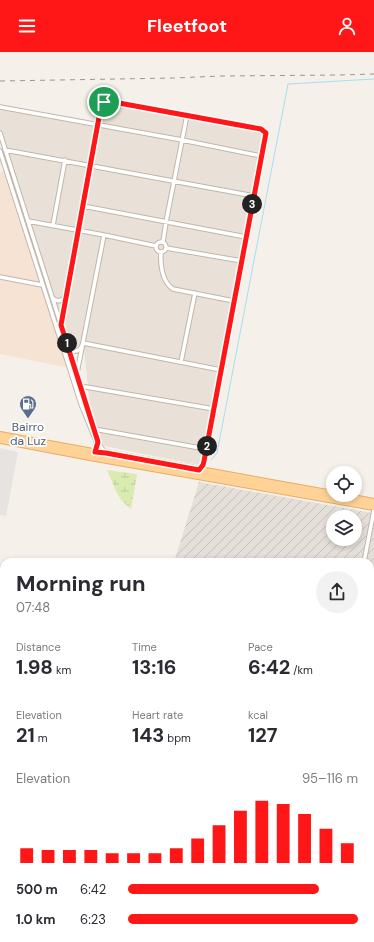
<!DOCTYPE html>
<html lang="en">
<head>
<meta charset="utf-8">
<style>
  :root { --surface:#fff; --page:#f2f2f3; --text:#2b2b33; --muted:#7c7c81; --accent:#ff1616 }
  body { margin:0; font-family:"DM Sans",sans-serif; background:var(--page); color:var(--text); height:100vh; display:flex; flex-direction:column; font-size:15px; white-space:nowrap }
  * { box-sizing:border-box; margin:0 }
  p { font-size:13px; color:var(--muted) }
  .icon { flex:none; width:22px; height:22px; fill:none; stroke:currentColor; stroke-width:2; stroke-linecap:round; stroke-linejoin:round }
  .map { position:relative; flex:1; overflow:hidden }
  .details { position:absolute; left:0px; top:506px; width:374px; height:384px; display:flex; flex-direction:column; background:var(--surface); border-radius:12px 12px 0 0; box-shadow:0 2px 6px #0003 }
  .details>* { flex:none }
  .controls { position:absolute; left:326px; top:414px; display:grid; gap:8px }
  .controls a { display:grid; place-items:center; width:36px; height:36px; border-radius:50%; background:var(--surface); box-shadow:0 2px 6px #0003; font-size:20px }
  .pin { position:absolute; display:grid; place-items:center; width:34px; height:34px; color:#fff; margin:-17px; border:2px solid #fff; border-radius:50%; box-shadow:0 1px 4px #0007 }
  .km { position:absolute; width:20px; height:20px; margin:-10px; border-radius:50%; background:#222; color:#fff; font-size:11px; line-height:20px; text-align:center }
  .round { display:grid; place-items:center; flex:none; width:42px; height:42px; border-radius:21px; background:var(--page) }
  .head { display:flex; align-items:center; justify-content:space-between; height:68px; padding:0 16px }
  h1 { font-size:22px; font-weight:700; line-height:30px }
  .figures { display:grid; grid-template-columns:repeat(3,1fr); gap:6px; height:68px; padding:4px 16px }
  .figures div { display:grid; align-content:center }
  .figures b { font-size:20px; font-weight:700 }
  .figures small { font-size:11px; font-weight:400 }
  .figures p { font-size:11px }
  .chart { height:112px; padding:8px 16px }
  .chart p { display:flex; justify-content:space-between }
  .chart svg { width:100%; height:72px; margin-top:4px; stroke:var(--accent); stroke-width:6 }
  ul { padding:0 16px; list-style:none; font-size:13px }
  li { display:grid; grid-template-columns:64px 48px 1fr; align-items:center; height:30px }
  li i { height:10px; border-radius:5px; background:var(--accent) }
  header { display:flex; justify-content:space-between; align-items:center; height:52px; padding:0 16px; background:var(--accent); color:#fff; font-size:18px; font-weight:700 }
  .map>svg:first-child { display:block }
</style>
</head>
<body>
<header><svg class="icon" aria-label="menu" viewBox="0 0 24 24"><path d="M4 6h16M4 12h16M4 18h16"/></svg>Fleetfoot<svg class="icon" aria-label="person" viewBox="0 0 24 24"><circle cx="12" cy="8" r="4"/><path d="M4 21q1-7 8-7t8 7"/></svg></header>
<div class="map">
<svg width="374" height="890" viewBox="0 0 374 890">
  <defs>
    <pattern id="industrial-furrows" width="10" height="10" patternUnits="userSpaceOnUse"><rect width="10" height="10" fill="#e5dfda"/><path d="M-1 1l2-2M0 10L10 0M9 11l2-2" fill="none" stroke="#c6c0bc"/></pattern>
    <pattern id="wetland-marsh" width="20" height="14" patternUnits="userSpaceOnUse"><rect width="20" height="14" fill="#d9ebb0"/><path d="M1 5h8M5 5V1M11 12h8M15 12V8" fill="none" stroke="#bccb98"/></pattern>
  </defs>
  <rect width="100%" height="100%" fill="#f5f0e9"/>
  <path fill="#e9e1d7" d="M108,49L261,77L266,81L204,409H201L199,413L104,394L101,387L94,390L84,297L67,293L0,81V55L98,73L102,55Z"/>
  <path fill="#f7e3d4" d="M0,120H7L69,316L0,302Z"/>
  <path fill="url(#industrial-furrows)" fill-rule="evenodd" d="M199,430L372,461L362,510H174ZM333,465H355V487H333Z
    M374,467V620L370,619V510H366Z"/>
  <path fill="#efe2d2" d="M370,682L374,683V758L370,756Z"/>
  <path fill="url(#wetland-marsh)" d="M107,418L137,422L131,457L121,448L116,439Z"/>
  <path fill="#e6e3e1" d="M0,396L18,400L6,464L0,463Z"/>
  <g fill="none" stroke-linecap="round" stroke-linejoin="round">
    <path stroke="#a3dff4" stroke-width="1" d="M211,408L217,401L288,32L374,27
      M0,592L4,593
      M0,633L4,634
      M0,663L4,659
      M0,704V708"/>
    <g stroke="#c1b6ab" stroke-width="5.5">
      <path id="minor" d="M0,55L182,88L261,104
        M0,81L94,377L99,392L105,401
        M5,98L254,144
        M0,99L81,352L98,394
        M83,154L246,185
        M28,169L104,183L156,194
        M53,173L65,108
        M163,190L166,170L187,63
        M156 195a5 5 0 1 1 10 0a5 5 0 1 1-10 0Z
        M166,196L242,209
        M161,200C160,212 162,230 173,237L234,249
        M0,225L42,233
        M52,245C56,250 61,250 65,245
        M61,273L100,60L104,50L108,49L261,77L266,81L204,409L203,413L199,417
        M69,295L72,299C79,300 81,297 83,291L221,318
        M181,310L195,241
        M77,321L104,183
        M80,334L214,357
        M94,377L206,397
        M364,510L374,458
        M0,540L4,541
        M370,883L374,881
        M5,886V890
        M91,886V890
        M363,890L367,886"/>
    </g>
    <g stroke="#c1b6ab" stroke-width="6">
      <path id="tertiary" d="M0,626L4,628
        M370,780L374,782"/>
    </g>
    <g stroke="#eaad62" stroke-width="8">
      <path id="primary" d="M0,383L93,400L106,401L333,442
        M0,388L90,405L374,455
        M338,443L374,450"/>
    </g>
    <use href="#minor" stroke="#fff" stroke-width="3.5"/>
    <use href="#tertiary" stroke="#fff" stroke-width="4.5"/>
    <use href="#primary" stroke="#ffd298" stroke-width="6"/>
    <path stroke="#989898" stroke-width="1" stroke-dasharray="5 5" stroke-linecap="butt" d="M0,29L175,26L221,24L339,23L374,22"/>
  </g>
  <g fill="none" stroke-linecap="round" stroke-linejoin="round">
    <g stroke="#fff" stroke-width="8">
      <path id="route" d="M108,49L261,77L266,81L204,409L203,413L199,418L106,401L95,400L98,390L61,273L100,60L104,50Z"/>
    </g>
    <use href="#route" stroke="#ff1616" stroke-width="5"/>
  </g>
  <defs>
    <g id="fuel-pin" transform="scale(0.9)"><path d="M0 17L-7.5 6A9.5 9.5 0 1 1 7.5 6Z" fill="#5c6f8a" stroke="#fff"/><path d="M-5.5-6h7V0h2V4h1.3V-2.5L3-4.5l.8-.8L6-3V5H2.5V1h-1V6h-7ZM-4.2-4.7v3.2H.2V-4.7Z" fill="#fff"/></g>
  </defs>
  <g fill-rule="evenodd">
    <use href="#fuel-pin" x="28" y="352"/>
  </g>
  <g text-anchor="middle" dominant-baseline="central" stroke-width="3.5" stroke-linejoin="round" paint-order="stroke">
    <g font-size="12" fill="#4e5e75" stroke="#fff">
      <text x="28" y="375">Bairro<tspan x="28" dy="14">da Luz</tspan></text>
    </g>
  </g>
</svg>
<div class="controls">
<a><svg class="icon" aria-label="locate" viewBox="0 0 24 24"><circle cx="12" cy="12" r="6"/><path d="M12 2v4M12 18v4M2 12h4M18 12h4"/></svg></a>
<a><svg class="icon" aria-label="layers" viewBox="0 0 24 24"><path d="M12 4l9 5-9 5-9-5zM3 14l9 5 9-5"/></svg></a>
</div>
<div class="pin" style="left:104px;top:50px;background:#1e9e55"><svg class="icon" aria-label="arrive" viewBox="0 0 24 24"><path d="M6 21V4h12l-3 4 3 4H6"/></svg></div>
<b class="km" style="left:67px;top:291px">1</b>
<b class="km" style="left:207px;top:394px">2</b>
<b class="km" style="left:252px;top:152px">3</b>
<section class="details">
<div class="head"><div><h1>Morning run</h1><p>07:48</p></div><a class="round"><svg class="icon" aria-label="share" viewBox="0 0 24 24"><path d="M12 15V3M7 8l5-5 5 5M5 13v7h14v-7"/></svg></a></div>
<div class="figures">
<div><p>Distance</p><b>1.98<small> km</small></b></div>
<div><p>Time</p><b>13:16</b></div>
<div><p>Pace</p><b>6:42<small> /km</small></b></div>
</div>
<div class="figures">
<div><p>Elevation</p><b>21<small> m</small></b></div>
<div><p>Heart rate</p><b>143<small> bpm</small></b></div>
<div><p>kcal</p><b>127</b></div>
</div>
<div class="chart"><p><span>Elevation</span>95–116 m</p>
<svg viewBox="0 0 160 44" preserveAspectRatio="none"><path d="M5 44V35M15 44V36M25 44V36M35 44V36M45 44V38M55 44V38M65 44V38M75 44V35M85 44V29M95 44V21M105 44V12M115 44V6M125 44V8M135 44V14M145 44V23M155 44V32"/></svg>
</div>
<ul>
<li><b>500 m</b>6:42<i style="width:83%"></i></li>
<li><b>1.0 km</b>6:23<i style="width:100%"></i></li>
</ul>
</section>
</div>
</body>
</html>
